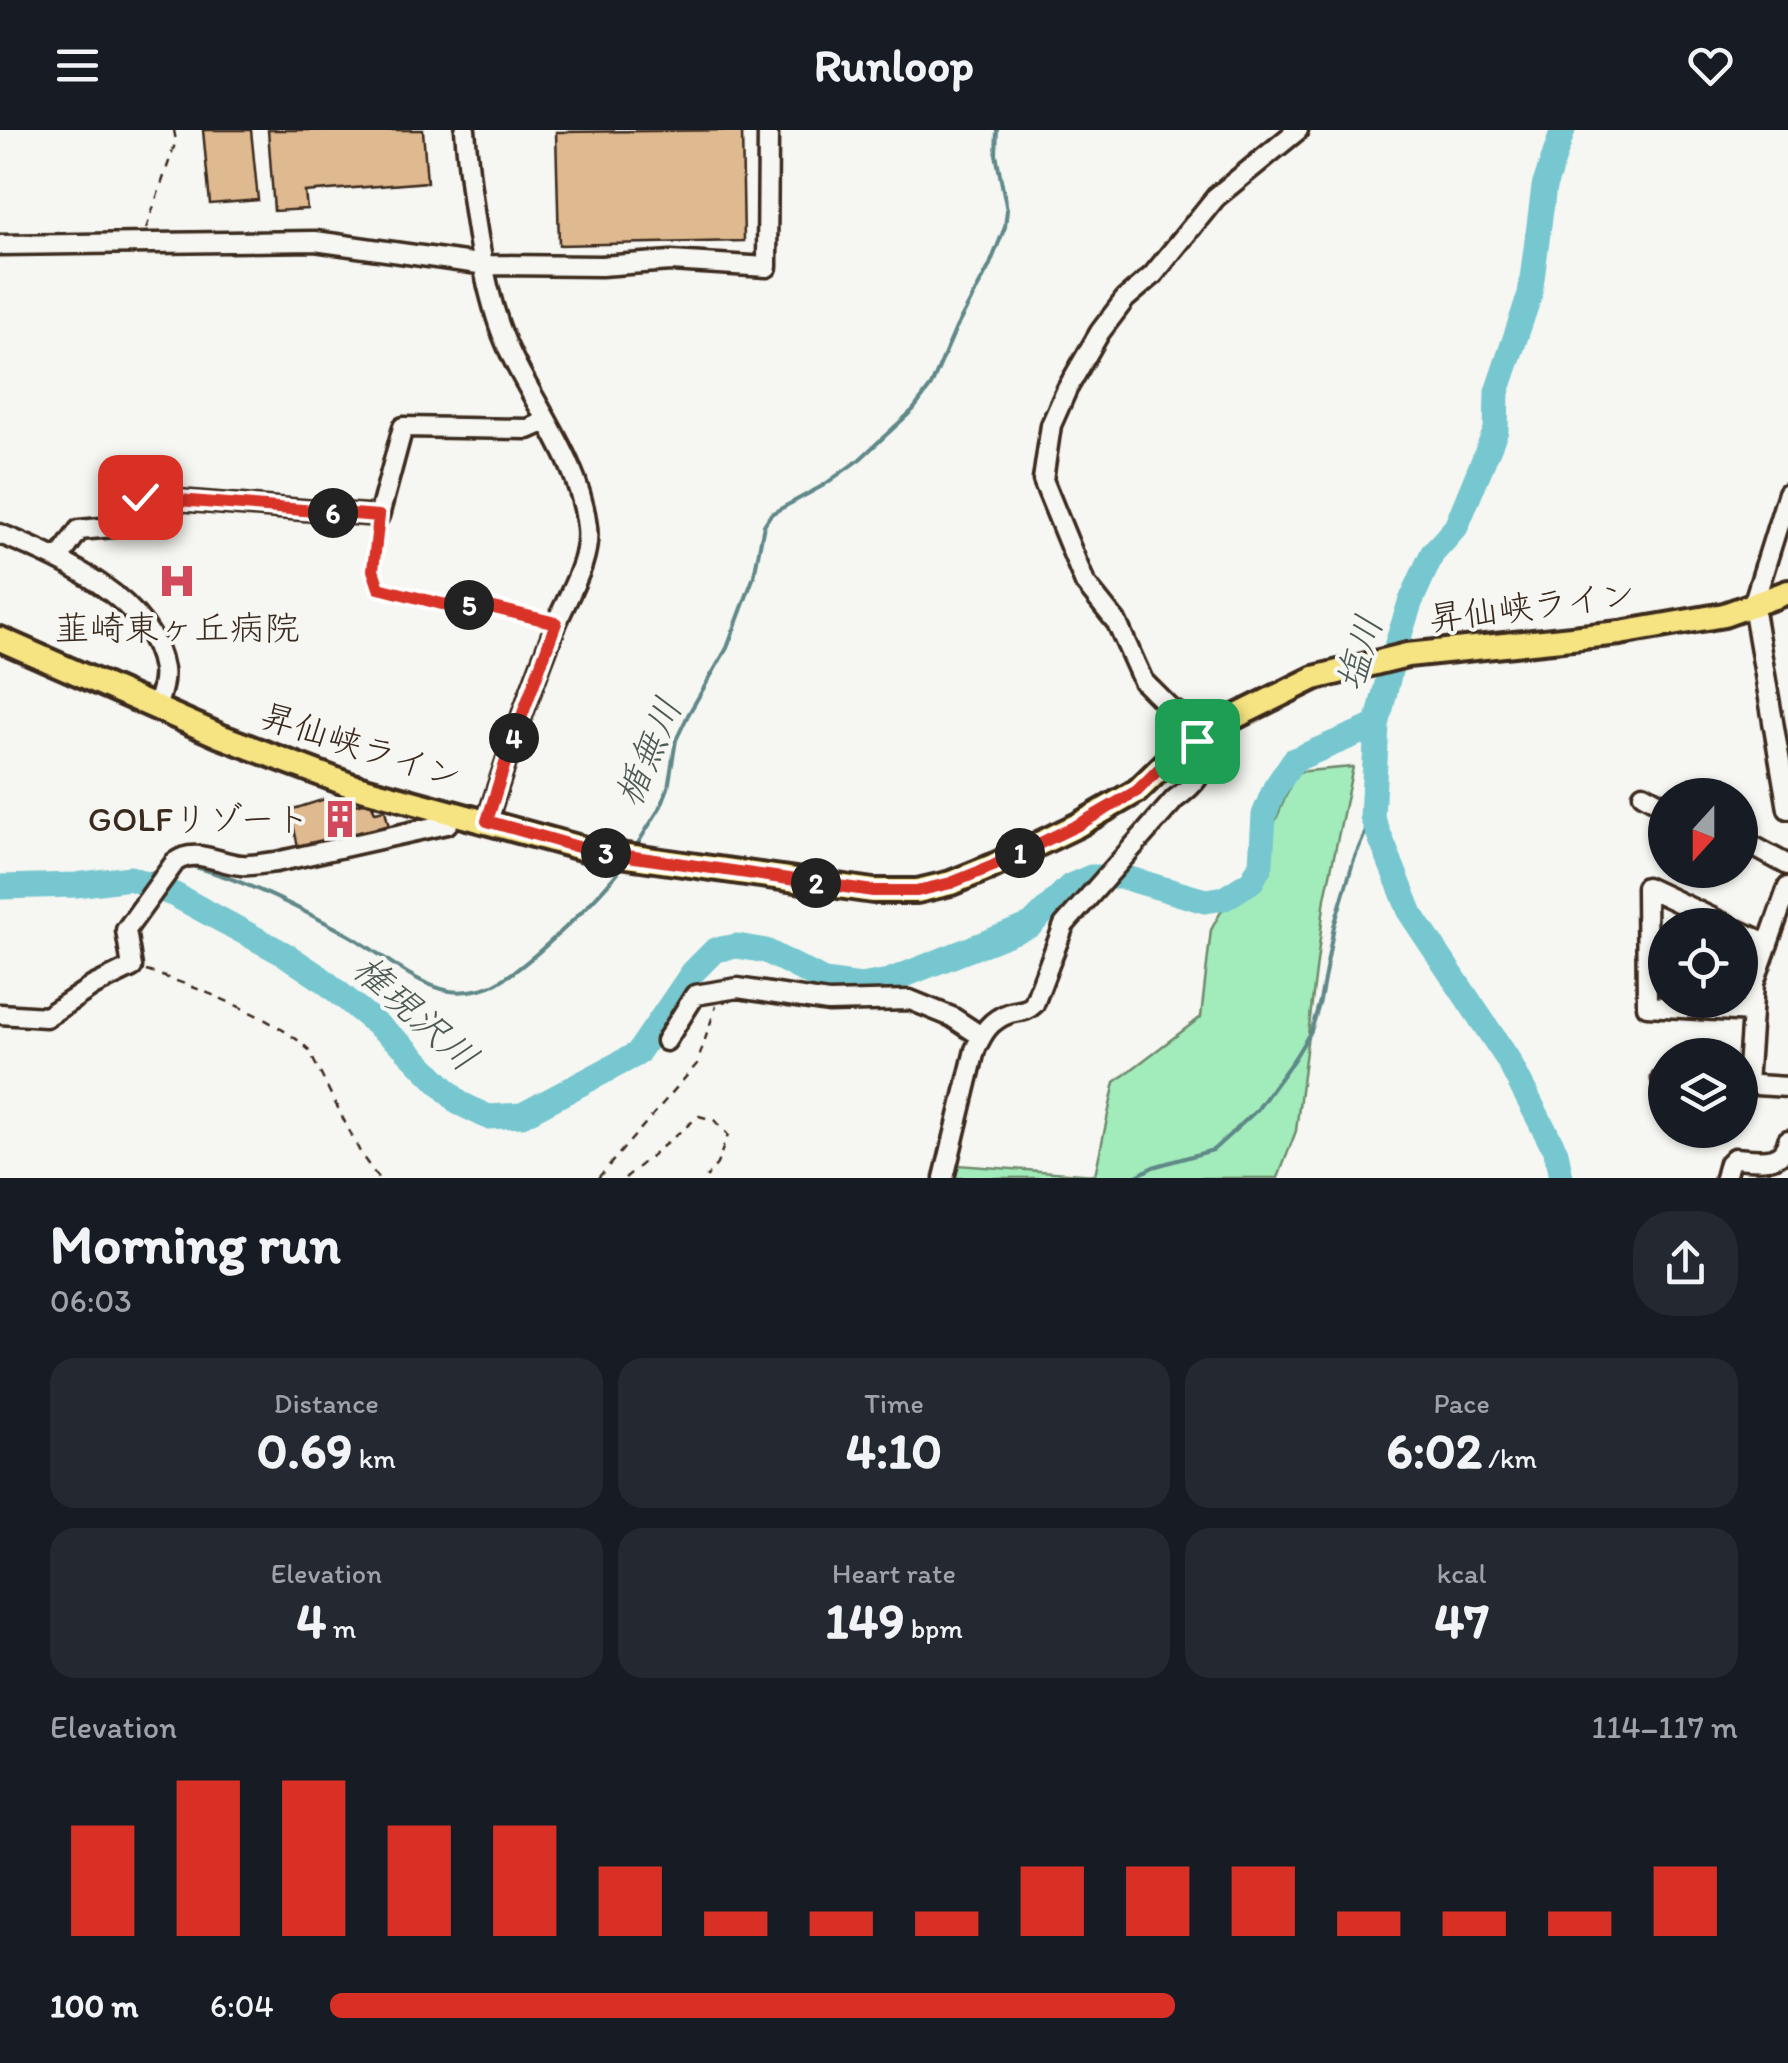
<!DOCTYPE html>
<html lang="en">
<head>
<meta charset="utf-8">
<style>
  :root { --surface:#171b24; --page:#242831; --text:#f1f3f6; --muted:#9ea1a6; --accent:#d93025 }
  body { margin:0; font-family:Itim,"Klee One",sans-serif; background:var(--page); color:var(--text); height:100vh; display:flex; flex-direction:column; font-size:38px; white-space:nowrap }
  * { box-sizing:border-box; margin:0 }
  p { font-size:32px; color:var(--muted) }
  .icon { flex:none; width:55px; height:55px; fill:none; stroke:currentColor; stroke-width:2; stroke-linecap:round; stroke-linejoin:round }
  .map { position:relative; height:1048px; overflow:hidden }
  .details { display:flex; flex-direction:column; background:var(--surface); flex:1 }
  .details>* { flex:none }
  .needle { width:65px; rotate:201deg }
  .fabs { position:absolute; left:1648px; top:648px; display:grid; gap:20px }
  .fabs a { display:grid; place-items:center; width:110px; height:110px; border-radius:50%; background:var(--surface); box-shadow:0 2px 8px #0004; font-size:50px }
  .pin { position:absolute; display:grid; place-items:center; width:85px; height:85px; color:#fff; margin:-42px; border-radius:20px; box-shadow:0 5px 15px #0006 }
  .km { position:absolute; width:50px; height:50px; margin:-25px; border-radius:50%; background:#222; color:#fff; font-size:28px; line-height:50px; text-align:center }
  .round { display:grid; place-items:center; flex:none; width:105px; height:105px; border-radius:40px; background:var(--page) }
  .headline { display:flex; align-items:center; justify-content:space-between; height:170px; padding:0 50px }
  h1 { font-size:55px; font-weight:800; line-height:75px }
  .stats { display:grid; grid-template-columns:repeat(3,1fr); gap:15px; height:170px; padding:10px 50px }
  .stats div { display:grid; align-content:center; border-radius:25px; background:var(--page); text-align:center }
  .stats b { font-size:50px; font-weight:800 }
  .stats small { font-size:28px; font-weight:400 }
  .stats p { font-size:28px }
  .chart { height:280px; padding:20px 50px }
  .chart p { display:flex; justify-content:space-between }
  .chart svg { width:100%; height:180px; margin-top:10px; stroke:var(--accent); stroke-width:6 }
  ul { padding:0 50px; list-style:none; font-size:32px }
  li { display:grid; grid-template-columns:160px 120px 1fr; align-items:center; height:75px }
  li i { height:25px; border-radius:12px; background:var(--accent) }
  header { display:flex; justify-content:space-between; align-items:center; height:130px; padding:0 50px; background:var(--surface); font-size:45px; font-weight:800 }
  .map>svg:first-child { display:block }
</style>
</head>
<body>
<header><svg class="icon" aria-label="menu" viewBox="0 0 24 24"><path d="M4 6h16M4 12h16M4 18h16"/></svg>Runloop<svg class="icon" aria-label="heart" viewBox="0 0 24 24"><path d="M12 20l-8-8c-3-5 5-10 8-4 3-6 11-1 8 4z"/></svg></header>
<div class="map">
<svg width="1788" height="1048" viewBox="0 0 1788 1048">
  <rect width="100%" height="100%" fill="#f6f6f2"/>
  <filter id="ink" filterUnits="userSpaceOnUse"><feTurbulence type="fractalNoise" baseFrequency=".01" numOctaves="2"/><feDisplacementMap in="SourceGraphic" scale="20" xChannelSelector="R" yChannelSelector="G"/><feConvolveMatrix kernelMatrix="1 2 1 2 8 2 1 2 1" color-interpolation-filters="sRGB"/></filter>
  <g filter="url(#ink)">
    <path fill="#a2ecbb" stroke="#6e8b6c" stroke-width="2.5" d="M1353,637L1325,768L1296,1001L1278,1048H955L958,1035L1095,1045L1115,952L1201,887L1211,800L1222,780L1255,760L1270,741L1274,694L1296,642Z"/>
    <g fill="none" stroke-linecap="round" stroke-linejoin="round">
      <path stroke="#5e8888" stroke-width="4" d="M635,718L661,676L668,658L676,610L688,585L727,518L754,446L764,395L771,384L824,355L860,329L913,280L931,256L956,198L989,137L1005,97L1007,80L996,24L997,0
        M188,735C243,749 299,778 349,805C381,823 413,854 450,861C464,863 482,860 495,854C528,837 602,765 624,734
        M130,748L159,741
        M1133,1048L1153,1037L1213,1020L1257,980L1294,929L1311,901L1320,871L1334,796L1354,729L1372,687"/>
      <path stroke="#76c7cf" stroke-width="25" d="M0,757L76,755L130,748L175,765L286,825L322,849L404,917L459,973L488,987L522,985L637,924L693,842L715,820L737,816L766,821L824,851L861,856L889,851L1031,795L1070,756L1091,747H1123L1205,771L1225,768L1252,751L1261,734L1264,685L1275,658L1294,630L1377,595
        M1561,1048L1556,1022L1507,928L1411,784L1372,687L1377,595L1395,520L1410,473L1432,424L1456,397L1496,300L1497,262L1530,164L1544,57L1563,0"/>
    </g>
    <path fill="#dfb990" stroke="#3b2a1e" stroke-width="2.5" d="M203,0H251L258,70L210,74Z
      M268,0H423L427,52L305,62L307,79L274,81Z
      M742,0L744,111L559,115L556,2Z
      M325,669L329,679L370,672L375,682L385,680L389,697L298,717L290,680Z"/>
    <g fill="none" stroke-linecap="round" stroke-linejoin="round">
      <g stroke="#3b2a1e" stroke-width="25">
        <path id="minor" d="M465,0C470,59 480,139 499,195C522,263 579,323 587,397C591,432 567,466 555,497C530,561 507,626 487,691
          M0,115L315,111L486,135L601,136L671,131L767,137L768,0
          M1788,363L1753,475L1788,679
          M0,404C58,427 152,468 163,539C165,552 160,565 156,578
          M60,427L79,400L113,397L140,367L379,386L403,297L528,299L546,291
          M1643,664L1665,676
          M1740,709L1788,735
          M1727,795L1646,757L1647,876L1752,882
          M1740,801L1768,814
          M0,884L46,887L93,856L132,837L126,800L175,732C195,717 218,733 241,735C253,736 264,733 276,732L447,694L454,684
          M666,911L695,865L738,858L828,872L910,870L952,887L981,906
          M1662,949H1665
          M1740,954L1788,957
          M1747,954L1754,853L1788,757
          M944,1048L975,920C983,902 990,890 1010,883C1021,880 1026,882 1034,874L1064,795L1175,669C1215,640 1201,633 1193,592L1171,579L1143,551L1117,493L1085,453L1043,350L1051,295L1067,259L1100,202L1125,169L1153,145L1216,67L1298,0
          M1725,1048L1729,1033L1734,1028C1756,1029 1783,1036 1788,1010"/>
      </g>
      <g stroke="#3b2a1e" stroke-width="30">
        <path id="major" d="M0,509L220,606L350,655L592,721L873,761H917L951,753L993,736L1078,695L1137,661L1176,623L1237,586L1314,548L1407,525L1620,503L1724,485L1788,462"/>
      </g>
      <path stroke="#3b2a1e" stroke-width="2.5" stroke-dasharray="8 8" stroke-linecap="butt" d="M146,99L176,11L174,0
        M377,403L373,440L379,458L442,474L486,476L540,489
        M146,841C188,853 278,889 308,919L362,1026L378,1048
        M598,1048L697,934L716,876
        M625,1048L699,986L714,990L728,1005L717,1034L706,1048"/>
      <use href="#minor" stroke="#f6f6f2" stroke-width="18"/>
      <use href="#major" stroke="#f6e381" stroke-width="22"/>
    </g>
  </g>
  <g fill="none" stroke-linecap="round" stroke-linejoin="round" filter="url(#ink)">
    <g stroke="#fff" stroke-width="20">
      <path id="route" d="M140,367L379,386L373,440L379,458L442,474L486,476L556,493L508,624L487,691L592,721L873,761H917L951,753L993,736L1078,695L1137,661L1176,622L1197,611"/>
    </g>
    <use href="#route" stroke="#d93025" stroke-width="12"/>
  </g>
  <defs>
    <g id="hospital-bare" transform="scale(3)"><path d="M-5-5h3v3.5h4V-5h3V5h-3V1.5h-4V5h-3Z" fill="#d1495b" stroke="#f6f6f2" stroke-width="2.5" paint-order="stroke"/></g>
    <g id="building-bare" transform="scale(3)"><path d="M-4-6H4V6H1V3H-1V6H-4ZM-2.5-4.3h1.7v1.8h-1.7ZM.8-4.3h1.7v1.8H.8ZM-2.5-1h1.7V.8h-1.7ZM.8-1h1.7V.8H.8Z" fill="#d1495b" stroke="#f6f6f2" stroke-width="2.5" paint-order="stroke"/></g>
  </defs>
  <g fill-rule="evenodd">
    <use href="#hospital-bare" x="177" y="451"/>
    <use href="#building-bare" x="340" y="689"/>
  </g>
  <g text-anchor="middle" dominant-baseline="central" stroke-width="8" stroke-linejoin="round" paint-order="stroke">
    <g font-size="35" fill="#3b2a1e" stroke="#f6f6f2">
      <text transform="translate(1532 476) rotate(-7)">昇仙峡ライン</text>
      <text transform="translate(361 616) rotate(18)">昇仙峡ライン</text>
    </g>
    <g font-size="35" fill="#3b2a1e" stroke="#f6f6f2">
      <text x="177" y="498">韮崎東ヶ丘病院</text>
      <text x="310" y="689" text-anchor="end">GOLFリゾート</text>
    </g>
    <g font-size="38" font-style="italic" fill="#4d5953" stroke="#f6f6f2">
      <text transform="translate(1359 523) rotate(-73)">塩川</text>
      <text transform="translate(648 622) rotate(-67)">楯無川</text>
      <text transform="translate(416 883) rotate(42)">権現沢川</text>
    </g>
  </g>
</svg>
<div class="fabs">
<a><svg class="needle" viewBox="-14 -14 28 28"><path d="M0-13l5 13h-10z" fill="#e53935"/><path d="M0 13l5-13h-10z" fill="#9ea1a6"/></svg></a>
<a><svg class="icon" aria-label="locate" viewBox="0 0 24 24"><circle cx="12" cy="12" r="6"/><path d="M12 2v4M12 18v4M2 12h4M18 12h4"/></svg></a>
<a><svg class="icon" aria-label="layers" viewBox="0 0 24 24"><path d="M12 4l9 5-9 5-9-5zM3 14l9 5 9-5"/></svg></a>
</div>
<div class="pin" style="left:1197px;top:611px;background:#1e9e55"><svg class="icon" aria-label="arrive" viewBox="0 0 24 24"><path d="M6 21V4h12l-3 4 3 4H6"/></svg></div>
<div class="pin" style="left:140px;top:367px;background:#d93025"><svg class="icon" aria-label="check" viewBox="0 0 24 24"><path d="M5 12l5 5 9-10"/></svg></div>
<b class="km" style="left:1020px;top:723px">1</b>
<b class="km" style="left:816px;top:753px">2</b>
<b class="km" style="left:606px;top:723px">3</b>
<b class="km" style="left:514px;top:608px">4</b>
<b class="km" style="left:469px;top:475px">5</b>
<b class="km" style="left:333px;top:383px">6</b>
</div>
<section class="details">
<div class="headline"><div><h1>Morning run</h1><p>06:03</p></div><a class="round"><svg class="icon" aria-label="share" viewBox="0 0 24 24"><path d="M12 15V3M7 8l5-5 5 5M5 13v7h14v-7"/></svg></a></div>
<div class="stats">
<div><p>Distance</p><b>0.69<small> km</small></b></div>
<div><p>Time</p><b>4:10</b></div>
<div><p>Pace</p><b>6:02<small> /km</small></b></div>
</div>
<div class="stats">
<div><p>Elevation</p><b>4<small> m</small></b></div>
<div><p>Heart rate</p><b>149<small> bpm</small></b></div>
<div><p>kcal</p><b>47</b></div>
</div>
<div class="chart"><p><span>Elevation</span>114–117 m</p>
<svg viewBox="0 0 160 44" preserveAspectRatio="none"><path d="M5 44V17M15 44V6M25 44V6M35 44V17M45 44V17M55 44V27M65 44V38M75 44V38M85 44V38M95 44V27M105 44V27M115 44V27M125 44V38M135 44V38M145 44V38M155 44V27"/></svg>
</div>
<ul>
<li><b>100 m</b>6:04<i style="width:60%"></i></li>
</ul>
</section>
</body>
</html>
